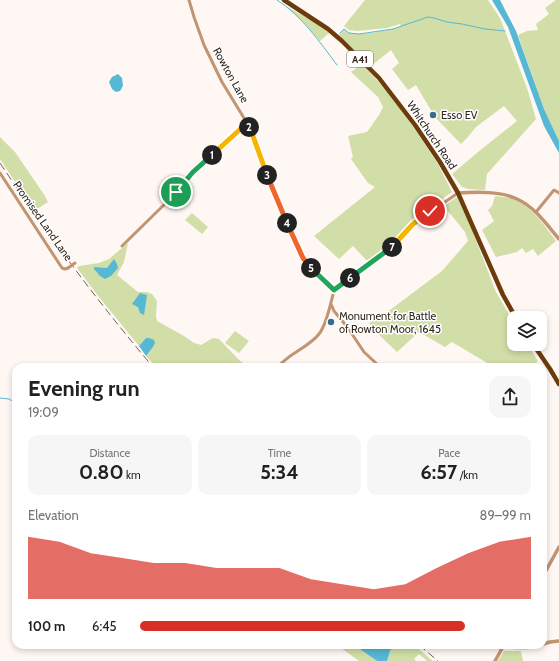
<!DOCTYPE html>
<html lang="en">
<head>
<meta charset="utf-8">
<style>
  :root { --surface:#fff; --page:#f6f6f6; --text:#202124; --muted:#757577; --accent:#d93025 }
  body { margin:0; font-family:Cabin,sans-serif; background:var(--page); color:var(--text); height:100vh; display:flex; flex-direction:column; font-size:15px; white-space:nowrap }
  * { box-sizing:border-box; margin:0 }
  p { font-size:13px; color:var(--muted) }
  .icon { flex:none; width:22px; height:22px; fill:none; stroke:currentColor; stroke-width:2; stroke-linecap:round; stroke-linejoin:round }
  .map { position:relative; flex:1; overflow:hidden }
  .sheet { position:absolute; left:12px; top:363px; width:535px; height:286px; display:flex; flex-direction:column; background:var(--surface); border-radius:12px; box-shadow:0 2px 6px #0003 }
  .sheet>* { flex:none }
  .buttons { position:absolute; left:507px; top:311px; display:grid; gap:8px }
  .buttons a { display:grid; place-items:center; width:40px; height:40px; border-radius:8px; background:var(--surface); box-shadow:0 2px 6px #0003; font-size:20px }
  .pin { position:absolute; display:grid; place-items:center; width:34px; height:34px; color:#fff; margin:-17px; border:2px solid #fff; border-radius:50%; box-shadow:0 1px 4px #0007 }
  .km { position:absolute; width:20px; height:20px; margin:-10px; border-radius:50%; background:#222; color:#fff; font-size:11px; line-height:20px; text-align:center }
  .round { display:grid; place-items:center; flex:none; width:42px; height:42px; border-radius:12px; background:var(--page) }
  .headline { display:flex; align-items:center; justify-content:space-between; height:68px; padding:0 16px }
  h1 { font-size:22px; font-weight:800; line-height:30px }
  .stats { display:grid; grid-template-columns:repeat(3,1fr); gap:6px; height:68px; padding:4px 16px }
  .stats div { display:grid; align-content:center; border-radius:10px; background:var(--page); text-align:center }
  .stats b { font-size:20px; font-weight:800 }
  .stats small { font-size:11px; font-weight:400 }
  .stats p { font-size:11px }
  .chart { height:112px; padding:8px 16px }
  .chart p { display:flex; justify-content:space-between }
  .chart svg { width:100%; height:72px; margin-top:4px; fill:var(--accent); opacity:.7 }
  ul { padding:0 16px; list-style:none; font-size:13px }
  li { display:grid; grid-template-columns:64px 48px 1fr; align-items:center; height:30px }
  li i { height:10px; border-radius:5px; background:var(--accent) }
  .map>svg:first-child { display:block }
</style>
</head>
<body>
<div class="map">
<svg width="559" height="661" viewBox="0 0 559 661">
  <rect width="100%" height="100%" fill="#fef7f3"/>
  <path fill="#d1dea7" d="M365,0H488L500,18L505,31L527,88L536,119L487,174L485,190L468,189L462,187L452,174L478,152L517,121L504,106L476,127L467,138L461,144L435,117L416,85L408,90L392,69L399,63L391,50L371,66L339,35L344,29C346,30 347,32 349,33C359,36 391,30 401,26L400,24L387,28L357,31L349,30L344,26Z
    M556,0H559V141L544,109L518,35L527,31L538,30L536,24L549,14L545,8Z
    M286,6L312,21L329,33L320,41L307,26Z
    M362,64L389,93L414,128L438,164L452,192L410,222L394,243L368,262L353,246L339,259L314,236L375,187L368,183L351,159L353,157L348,136L367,132L379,115L383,107L378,97L351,72Z
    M0,137L15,152L45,196L48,202L34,211L0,159Z
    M495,196C501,197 508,197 514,199C530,205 546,227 556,241L538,256L533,249L526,253L522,248L517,252L496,257L482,230L494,221L488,210L492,206Z
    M457,197L474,235L496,292L514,323V344H527L538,361L534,367H494L452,342L445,347L419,332L397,352L375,331L369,323L390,310L442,271L468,241L465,232L444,206Z
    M192,213L208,227L202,234L185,220Z
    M128,243L124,262L117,275L138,292H147L152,294L157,301L156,316L157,321L184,336L194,343L201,345L213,338L219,339L239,360L249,367H156L146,356L153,347L154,345L146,338L139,346L99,297L77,268L79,266L99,263L109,259Z
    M235,331L249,341L239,353L225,343Z
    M337,645H354L377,661H359Z
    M395,645H414L433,661H427L419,654L414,659L416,661H387L390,651Z
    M504,651H521L523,661H498Z"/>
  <path fill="#56b8d5" d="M492,0H500L516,31L544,109L559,141V153L544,126L508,27Z
    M118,74L122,78L123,86L120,91L116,92L112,89L109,82L112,77Z
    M114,259L117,264L118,268L111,276L105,279L100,276L94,269V267L107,268Z
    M140,293L147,295L144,315L140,313L138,307L132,304Z
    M146,338H149L154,340L155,343L153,347L146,356L139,346Z
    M354,645H395L390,651L387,661H377Z"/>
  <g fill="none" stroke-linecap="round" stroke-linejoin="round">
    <path stroke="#56b8d5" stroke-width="1" d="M277,0C302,16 319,41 337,65
      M340,33L344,29L349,33L359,34L393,29L428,17L434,18L447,22L462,24L485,29L505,31
      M0,398L9,399L16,403"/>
    <path stroke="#c19472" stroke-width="3" d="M189,0L194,17L204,45L222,82L247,123L253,135L276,198L303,258L311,268L334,290
      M0,173L62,268L65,269L68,268
      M536,212L554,190L559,193
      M122,246L173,196L193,172L247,123
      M334,290L393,245L413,224L458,193
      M331,304L334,311L348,328L364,352L378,365V367
      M278,367C289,353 308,348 319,334C327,324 331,302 334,290"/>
    <path stroke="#c19472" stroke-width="3.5" d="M458,193C476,192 501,191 517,199C535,207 547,225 559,239
      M543,576L559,547
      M543,644L550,642L559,641
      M503,646C516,648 528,649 540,645
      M495,661L504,645"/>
    <path stroke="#6c3b0c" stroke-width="4.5" d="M284,0L328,29L342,41L379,78L415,125L440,162L458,193L503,295L516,318
      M533,344L550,369L559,384"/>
    <path stroke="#6d625b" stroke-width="1" stroke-dasharray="8 4" stroke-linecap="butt" d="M0,163C47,234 98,302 153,367
      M419,645L438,661"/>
    <path stroke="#c19472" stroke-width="3" d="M68,268L75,263"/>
  </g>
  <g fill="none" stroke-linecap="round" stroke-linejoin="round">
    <g stroke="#fff" stroke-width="8">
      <path id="split-1" d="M176,192L193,172L212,155"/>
    </g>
    <g stroke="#fff" stroke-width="8">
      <path id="split-2" d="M212,155L247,123L249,127"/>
    </g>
    <g stroke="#fff" stroke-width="8">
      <path id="split-3" d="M249,127L253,136L267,175"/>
    </g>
    <g stroke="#fff" stroke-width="8">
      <path id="split-4" d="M267,175L287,223"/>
    </g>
    <g stroke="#fff" stroke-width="8">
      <path id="split-5" d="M287,223L303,258L311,268"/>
    </g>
    <g stroke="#fff" stroke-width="8">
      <path id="split-6" d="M311,268L334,290L350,278"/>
    </g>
    <g stroke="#fff" stroke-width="8">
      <path id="split-7" d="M350,278L392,247"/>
    </g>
    <g stroke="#fff" stroke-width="8">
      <path id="split-8" d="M392,247L413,224L430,211"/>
    </g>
    <use href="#split-1" stroke="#22a559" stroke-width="5"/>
    <use href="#split-2" stroke="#f5b400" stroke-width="5"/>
    <use href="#split-3" stroke="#f5b400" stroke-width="5"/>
    <use href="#split-4" stroke="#f0652b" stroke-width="5"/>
    <use href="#split-5" stroke="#f0652b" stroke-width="5"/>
    <use href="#split-6" stroke="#22a559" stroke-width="5"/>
    <use href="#split-7" stroke="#22a559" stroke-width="5"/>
    <use href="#split-8" stroke="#f5b400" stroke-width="5"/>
  </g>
  <g fill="#396e8a" stroke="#fff" stroke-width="1.5">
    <circle cx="433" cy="115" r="4"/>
    <circle cx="331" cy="322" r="4"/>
  </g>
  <g text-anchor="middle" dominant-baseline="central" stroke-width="3" stroke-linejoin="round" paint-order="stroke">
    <rect fill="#fff" stroke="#706862" stroke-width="1" x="347" y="51" width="26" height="16" rx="3"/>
    <g font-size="10" font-weight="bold" fill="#33271f">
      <text x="360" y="59">A41</text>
    </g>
    <g font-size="11" fill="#33271f" stroke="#fff">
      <text transform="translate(231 75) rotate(61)">Rowton Lane</text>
      <text transform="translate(432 135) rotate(56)">Whitchurch Road</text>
      <text transform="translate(43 221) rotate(55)">Promised Land Lane</text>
    </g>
    <g font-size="11" fill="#33271f" stroke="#fff" text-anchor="start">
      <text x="441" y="115">Esso EV</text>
      <text x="339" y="316">Monument for Battle<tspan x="339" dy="13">of Rowton Moor, 1645</tspan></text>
    </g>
  </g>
</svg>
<div class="buttons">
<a><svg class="icon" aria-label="layers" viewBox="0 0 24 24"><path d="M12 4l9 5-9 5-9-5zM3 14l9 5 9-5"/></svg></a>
</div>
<div class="pin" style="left:176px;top:192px;background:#1e9e55"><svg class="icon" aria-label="arrive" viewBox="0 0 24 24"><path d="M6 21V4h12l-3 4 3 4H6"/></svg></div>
<div class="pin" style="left:430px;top:211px;background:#d93025"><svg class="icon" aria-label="check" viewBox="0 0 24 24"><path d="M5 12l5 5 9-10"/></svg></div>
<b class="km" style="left:212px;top:155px">1</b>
<b class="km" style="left:249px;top:127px">2</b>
<b class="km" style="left:267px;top:175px">3</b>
<b class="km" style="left:287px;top:223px">4</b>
<b class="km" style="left:311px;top:268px">5</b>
<b class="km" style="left:350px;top:278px">6</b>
<b class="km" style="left:392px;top:247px">7</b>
<section class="sheet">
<div class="headline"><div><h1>Evening run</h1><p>19:09</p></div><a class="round"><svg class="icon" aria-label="share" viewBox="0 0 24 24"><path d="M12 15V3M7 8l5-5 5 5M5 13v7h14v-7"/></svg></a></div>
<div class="stats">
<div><p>Distance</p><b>0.80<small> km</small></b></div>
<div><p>Time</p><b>5:34</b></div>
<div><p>Pace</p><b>6:57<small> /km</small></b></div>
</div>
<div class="chart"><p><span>Elevation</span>89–99 m</p>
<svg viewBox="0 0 160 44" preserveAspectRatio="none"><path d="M0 44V6L10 9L20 16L30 19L40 22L50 22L60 25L70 25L80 25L90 32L100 35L110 38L120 35L130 25L140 16L150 9L160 6V44z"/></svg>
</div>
<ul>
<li><b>100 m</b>6:45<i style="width:83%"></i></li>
</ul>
</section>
</div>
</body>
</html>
